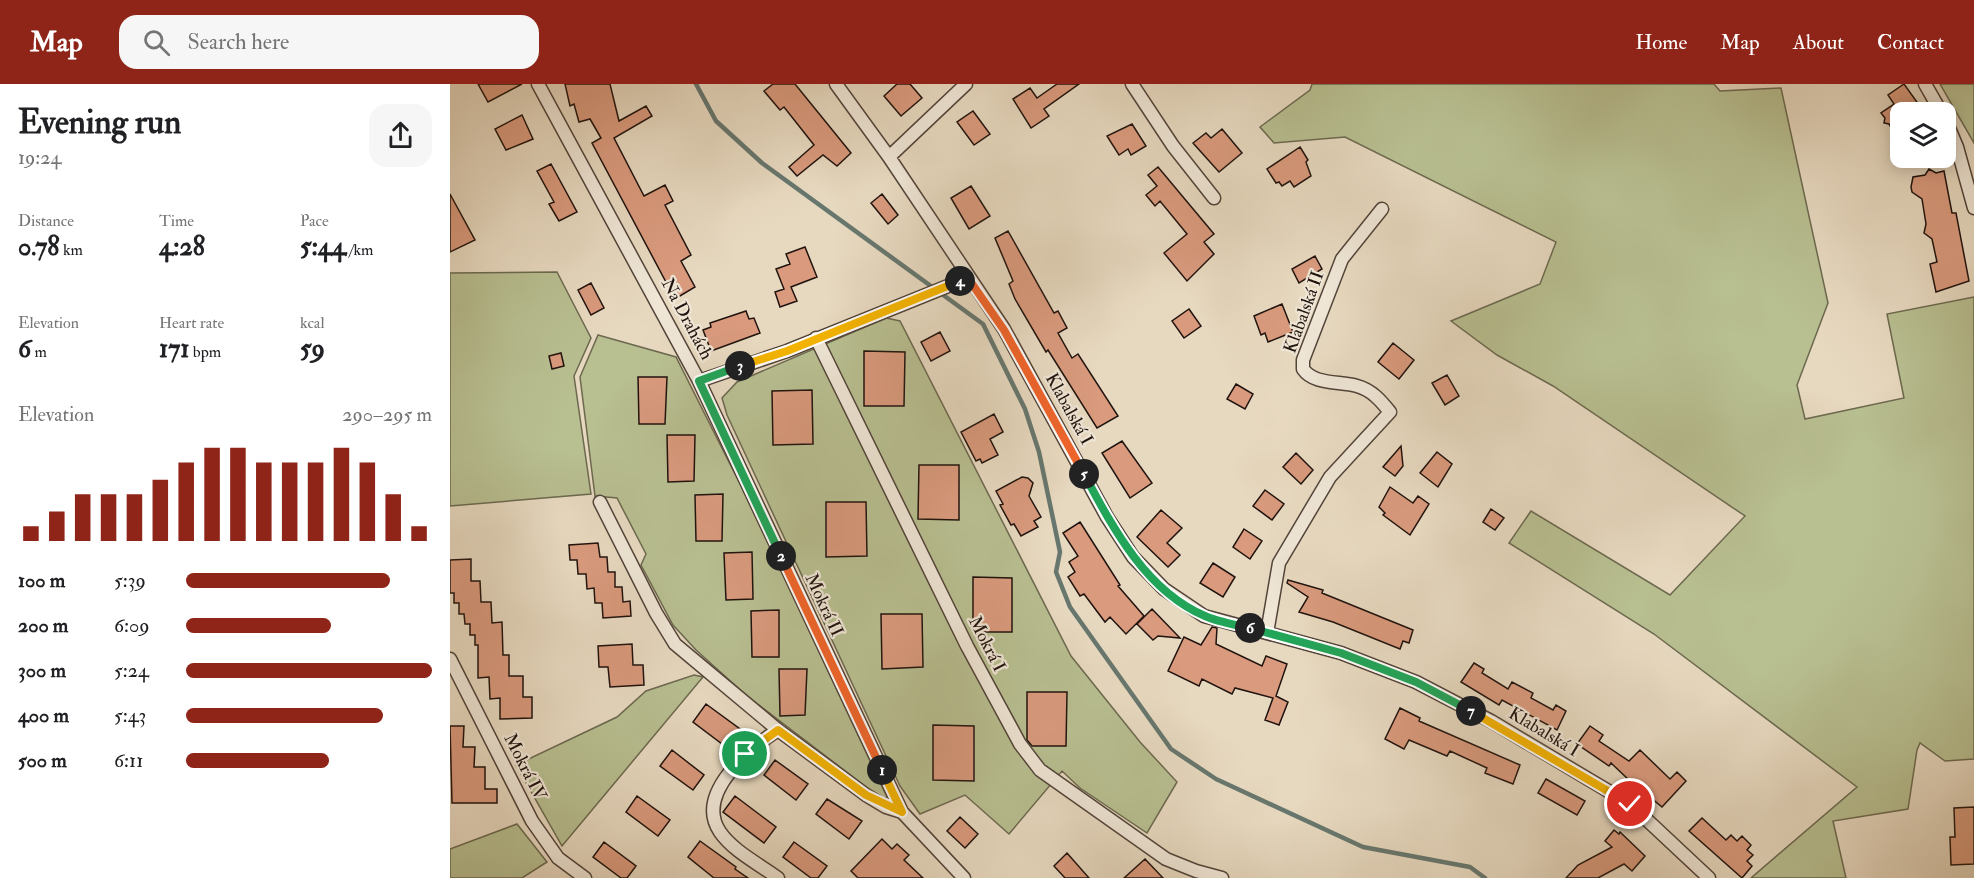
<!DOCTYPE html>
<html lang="en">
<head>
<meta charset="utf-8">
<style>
  :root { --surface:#fff; --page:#f6f6f6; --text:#202124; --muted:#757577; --accent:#8f2418 }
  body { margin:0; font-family:"IM FELL Double Pica",serif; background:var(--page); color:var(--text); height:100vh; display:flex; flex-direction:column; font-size:22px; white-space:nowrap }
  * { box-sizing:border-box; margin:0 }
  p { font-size:20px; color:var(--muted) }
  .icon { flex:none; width:33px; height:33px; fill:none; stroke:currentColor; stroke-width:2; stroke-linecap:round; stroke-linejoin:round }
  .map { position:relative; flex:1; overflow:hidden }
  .side { display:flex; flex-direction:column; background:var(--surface); width:450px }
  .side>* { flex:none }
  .controls { position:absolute; left:1440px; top:18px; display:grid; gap:12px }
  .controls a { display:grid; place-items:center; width:66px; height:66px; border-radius:12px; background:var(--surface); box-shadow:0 3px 15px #0003; font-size:30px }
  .pin { position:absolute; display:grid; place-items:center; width:51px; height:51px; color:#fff; margin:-26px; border:3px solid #fff; border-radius:50%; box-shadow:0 2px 6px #0007 }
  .km { position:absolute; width:30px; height:30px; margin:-15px; border-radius:50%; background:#222; color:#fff; font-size:16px; line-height:30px; text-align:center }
  .round { display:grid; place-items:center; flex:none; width:63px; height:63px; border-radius:18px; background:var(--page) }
  .summary { display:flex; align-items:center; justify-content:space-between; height:102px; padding:0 18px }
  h1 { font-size:33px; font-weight:700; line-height:45px }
  .metrics { display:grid; grid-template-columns:repeat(3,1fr); gap:9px; height:102px; padding:6px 18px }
  .metrics div { display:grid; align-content:center }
  .metrics b { font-size:26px; font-weight:700 }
  .metrics small { font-size:16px; font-weight:400 }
  .metrics p { font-size:16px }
  .chart { height:168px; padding:12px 18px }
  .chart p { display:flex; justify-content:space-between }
  .chart svg { width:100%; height:108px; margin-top:6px; stroke:var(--accent); stroke-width:6 }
  ul { padding:0 18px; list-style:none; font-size:20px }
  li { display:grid; grid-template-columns:96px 72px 1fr; align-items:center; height:45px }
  li i { height:15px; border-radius:8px; background:var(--accent) }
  header { display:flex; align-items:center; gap:36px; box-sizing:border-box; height:84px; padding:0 30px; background:var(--accent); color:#fff }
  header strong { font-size:28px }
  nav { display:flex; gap:33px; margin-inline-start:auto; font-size:21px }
  .search { width:420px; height:54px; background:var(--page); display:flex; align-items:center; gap:15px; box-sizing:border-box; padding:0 21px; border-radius:18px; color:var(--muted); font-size:22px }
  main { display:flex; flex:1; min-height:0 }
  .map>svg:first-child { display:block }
</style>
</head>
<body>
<header>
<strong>Map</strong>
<div class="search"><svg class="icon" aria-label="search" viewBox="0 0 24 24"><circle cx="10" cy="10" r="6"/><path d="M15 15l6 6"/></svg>Search here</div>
<nav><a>Home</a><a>Map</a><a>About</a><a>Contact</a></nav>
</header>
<main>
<section class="side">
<div class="summary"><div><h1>Evening run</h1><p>19:24</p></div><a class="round"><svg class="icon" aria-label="share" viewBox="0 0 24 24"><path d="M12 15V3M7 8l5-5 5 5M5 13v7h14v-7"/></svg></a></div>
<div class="metrics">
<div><p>Distance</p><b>0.78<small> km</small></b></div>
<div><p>Time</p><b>4:28</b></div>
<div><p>Pace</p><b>5:44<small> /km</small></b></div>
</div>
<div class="metrics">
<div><p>Elevation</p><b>6<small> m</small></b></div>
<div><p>Heart rate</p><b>171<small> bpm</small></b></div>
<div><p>kcal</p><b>59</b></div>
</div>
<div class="chart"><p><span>Elevation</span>290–295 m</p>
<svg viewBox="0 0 160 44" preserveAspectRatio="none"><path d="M5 44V38M15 44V32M25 44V25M35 44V25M45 44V25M55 44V19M65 44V12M75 44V6M85 44V6M95 44V12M105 44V12M115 44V12M125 44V6M135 44V12M145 44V25M155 44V38"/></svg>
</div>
<ul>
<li><b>100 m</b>5:39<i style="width:83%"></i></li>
<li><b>200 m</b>6:09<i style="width:59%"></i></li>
<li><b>300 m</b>5:24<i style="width:100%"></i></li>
<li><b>400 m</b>5:43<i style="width:80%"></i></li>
<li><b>500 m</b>6:11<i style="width:58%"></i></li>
</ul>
</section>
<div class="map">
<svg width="1524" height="794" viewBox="0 0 1524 794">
  <rect width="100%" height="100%" fill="#e7d9c0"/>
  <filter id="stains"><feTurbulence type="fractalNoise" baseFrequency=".00333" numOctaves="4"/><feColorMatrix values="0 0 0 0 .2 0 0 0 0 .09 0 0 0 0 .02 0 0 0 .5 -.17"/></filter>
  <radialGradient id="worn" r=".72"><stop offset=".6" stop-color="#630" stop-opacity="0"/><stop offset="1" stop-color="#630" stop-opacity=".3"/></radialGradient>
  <path fill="#b8bf91" stroke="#6c6950" stroke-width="1.5" d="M862,0H1264L1270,7L1331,4L1378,219L1347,301L1355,335L1454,314L1437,230L1524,213V675L1495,677L1470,659L1467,666L1458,725L1383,737L1396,794H1301L1407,703L1204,550L1059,459L1081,427L1220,511L1295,432L1103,302L1047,271L1001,237L1090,200L1106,158L895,53L824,59L810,43L860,6Z
    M1490,0H1524V59Z
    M107,188L141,254L124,292L141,410L0,422V189Z
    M436,234L450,237L621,572L690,658L727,698L697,749L630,704L612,687L559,750L515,711L470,730L450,702L277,331L272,314L287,298Z
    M148,251L226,273L290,400L437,713L432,715L297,612L246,566L223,541L191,481L196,470L167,414L145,412L130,293Z
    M244,591L253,593L112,762L66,681L167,633L196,607Z
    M67,740L97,778L72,794H0V765Z"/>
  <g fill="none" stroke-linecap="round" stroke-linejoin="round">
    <path stroke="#67776e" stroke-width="4.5" d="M246,0L266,37L312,79L533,240L575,325L589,368L610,468L606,488L620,523L721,665L766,695L913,763L1020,783L1035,794"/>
  </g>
  <path fill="#d99a7d" stroke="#20130e" stroke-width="1.5" d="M28,0H72L38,18Z
    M115,0H160L169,37L196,22L202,32L164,54L194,112L215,101L223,117L215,121L241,171L231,177L245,203L225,215L142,59L151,54L140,35L129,38L124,20L120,22Z
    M323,0H345L401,69L387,82L373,71L347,92L339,83L364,61L334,23L330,26L314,7Z
    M447,0H460L472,14L451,32L434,12Z
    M607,0H629L594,25L599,32L581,44L563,15L580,4L587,14Z
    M1454,0L1474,28H1450V40L1442,45L1439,40L1434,39L1435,34L1431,29L1444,20L1438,11Z
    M523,27L540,50L524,61L507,38Z
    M72,31L83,55L56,66L45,45Z
    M682,40L696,62L681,71L678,65L669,71L657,52Z
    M772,45L792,69L769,88L743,59L756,49L761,54Z
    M850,63L858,76L856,78L861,92L844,103L840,97L832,102L829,98L826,99L817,85Z
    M101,80L127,128L109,137L99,120L104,118L87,87Z
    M708,83L764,150L754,158L764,170L737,197L714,169L737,150L710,117L705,122L696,111L707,102L698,91Z
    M1479,85L1486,89L1494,87L1502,129H1506L1519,197L1486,208L1480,180L1487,178L1482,155L1474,149L1476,140L1472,115L1462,108L1461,103L1463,93L1475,91Z
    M521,102L540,132L519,145L501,114Z
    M0,110L25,156L0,168Z
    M432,110L448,131L438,140L421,119Z
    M558,147L604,229L608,227L617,244L608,249L622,274L628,270L668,332L647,344L598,266L596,268L565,215L559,200L563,197L545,154Z
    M355,163L367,193L341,203L347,217L330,223L325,208L334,205L326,185L340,180L336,170Z
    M865,172L872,185L849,199L842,185Z
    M141,199L154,224L141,231L128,206Z
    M832,220L843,248L818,258L815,249L811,251L804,232Z
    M739,225L751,242L734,254L722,237Z
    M296,227L299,235L304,234L310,249L261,267L253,246L261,243L260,239Z
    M490,248L500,267L481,277L471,258Z
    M943,259L964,276L949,295L928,278Z
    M414,267L455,268L454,322H414Z
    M111,269L114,282L102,285L99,272Z
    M997,291L1009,312L995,321L982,299Z
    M188,293H217L215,340H189Z
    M786,300L803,310L795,325L777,315Z
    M362,306L363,360L323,361L322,307Z
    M544,330L553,348L540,355L548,371L532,379L530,375L526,377L511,348Z
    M217,351H245L244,397L218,398Z
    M672,357L702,399L680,414L652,369Z
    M951,362L953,382L945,392L933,383Z
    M987,368L1002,380L988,403L970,389Z
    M846,369L863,386L851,400L833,383Z
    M469,381H509V436L468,435Z
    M572,393L578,394L583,399L579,412L591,433L584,437L588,443L571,452L564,440L561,441L550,421L553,420L546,407Z
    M940,403L963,419L968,412L979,420L960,451L933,431L935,429L929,423Z
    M815,406L834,420L822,436L803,422Z
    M273,410L272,457H246L245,411Z
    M376,418H416L417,472L376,473Z
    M1041,425L1054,434L1045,446L1033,438Z
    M711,426L732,444L717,459L730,471L718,483L687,453Z
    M630,438L670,501L668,502L694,532L676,550L660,533L655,538L634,510L630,512L618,493L625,488L619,478L628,472L613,449Z
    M794,445L812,457L800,475L783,463Z
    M148,459L150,473H157L158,488H165V503H172L173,518L180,517L181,532L153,534L152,519H145L144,504L137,505L136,490H128L127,476H120L119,461Z
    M302,468L303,515L276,516L274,469Z
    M21,475V497H30L31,518H41L42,539L52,538L53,571H59V592H73V613H82V634L50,635V614L40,615L39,593L28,594V561H25V551H20V540H15L14,530H9V519H4V509H0V476Z
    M763,479L785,493L773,513L750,499Z
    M523,493L562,494V548H523Z
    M838,496L873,506L872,509L963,546L959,559L953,557L950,565L883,538L849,528L858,513L837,499Z
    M702,525L730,554L708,552L703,556L687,540Z
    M329,526V573H302L301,527Z
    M431,530H472L473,583L432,585Z
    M762,543L767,544L766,560L812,582L816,572L837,580L826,612L838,618L829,641L815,636L823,614L785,604L782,610L752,595L749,602L718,587L734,553L751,561Z
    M182,560L183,581H193L194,601L160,603L158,583H149L148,562Z
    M1024,579L1034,585L1032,589L1058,605L1062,598L1083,609L1081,614L1103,626L1106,621L1116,627L1107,646L1052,616L1049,621L1011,598Z
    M329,585H357L355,631L330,632Z
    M577,608H617L616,662H582L577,656Z
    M256,620L290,645L276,663L243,638Z
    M950,624L970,634L969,637L1070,681L1063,700L1035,689L1037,684L1000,667L997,672L959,656L954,665L935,655Z
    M483,641L524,642V697L483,696Z
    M0,642H14L13,663H25L24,683H35V705H47V719H2Z
    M1140,642L1153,651L1149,657L1179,677L1190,666L1220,695L1227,688L1236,697L1212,723L1201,714L1200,716L1161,679L1159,682L1127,660Z
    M222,666L254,691L243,706L210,682Z
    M325,676L358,700L346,716L314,691Z
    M1096,695L1135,717L1127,731L1088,709Z
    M187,712L220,736L208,752L176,728Z
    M285,712L326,743L314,759L273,728Z
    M377,715L412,737L399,755L366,730Z
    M1524,723V780L1501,781L1500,753H1505L1504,724Z
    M510,733L528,750L515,764L497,747Z
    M1252,734L1276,756L1281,751L1287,757L1292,752L1301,761L1297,766L1303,771L1297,777L1302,782L1292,794L1239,747Z
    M1164,746L1169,750L1170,748L1195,772L1182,787L1174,780L1148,794H1116L1128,781L1162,763L1155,757Z
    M432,755L442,765L447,760L459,771L454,776L473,794H408L401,787Z
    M250,757L286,783L285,785L298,794H264L238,773Z
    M154,758L186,782L177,794H171L143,773Z
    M344,758L377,782L368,794H361L333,773Z
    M617,769L639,794H615L604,782Z
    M695,775L713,794H674Z"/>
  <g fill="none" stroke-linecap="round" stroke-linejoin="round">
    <g stroke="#52443a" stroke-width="15">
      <path id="street" d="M88,0L249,297L452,728L514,794
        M386,0L439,73L554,245L657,433L683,473L714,505L754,532L891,569L966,598L1041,637L1180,720L1259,794
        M682,0L723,62L764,114
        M1475,0L1491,28
        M1496,37L1507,63L1524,124
        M439,73L516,0
        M366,254L517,562L570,660L590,686L716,775L746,787L772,794
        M249,297L337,267L518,194
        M150,418L206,529L225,560L328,646L416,711L436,723L452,728
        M817,549L829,479L880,393L940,328C931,317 922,306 907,302C889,297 864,301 853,285V276L892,175L932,125
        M0,575L82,737L108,774L135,794
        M328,794C309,780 283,767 270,748C244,710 300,664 328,646"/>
    </g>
    <use href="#street" stroke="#efe6d6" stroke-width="12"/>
  </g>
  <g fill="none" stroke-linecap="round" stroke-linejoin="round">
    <g stroke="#fff" stroke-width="12">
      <path id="split-1" d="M295,670L328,646L416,711L452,728L432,686"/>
    </g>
    <g stroke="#fff" stroke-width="12">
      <path id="split-2" d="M331,472L432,686"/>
    </g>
    <g stroke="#fff" stroke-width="12">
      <path id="split-3" d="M290,282L249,297L331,472"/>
    </g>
    <g stroke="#fff" stroke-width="12">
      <path id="split-4" d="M290,282L337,267L510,197"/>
    </g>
    <g stroke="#fff" stroke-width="12">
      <path id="split-5" d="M510,197L518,194L554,246L634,390"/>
    </g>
    <g stroke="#fff" stroke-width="12">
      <path id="split-6" d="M634,390C663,444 696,507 755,532C769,538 785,541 800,544"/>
    </g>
    <g stroke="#fff" stroke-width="12">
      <path id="split-7" d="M800,544L891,569L966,598L1021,627"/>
    </g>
    <g stroke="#fff" stroke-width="12">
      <path id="split-8" d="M1021,627L1180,720"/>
    </g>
    <use href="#split-1" stroke="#f5b400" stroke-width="8"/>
    <use href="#split-2" stroke="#f0652b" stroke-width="8"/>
    <use href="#split-3" stroke="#22a559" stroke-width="8"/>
    <use href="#split-4" stroke="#f5b400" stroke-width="8"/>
    <use href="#split-5" stroke="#f0652b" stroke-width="8"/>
    <use href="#split-6" stroke="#22a559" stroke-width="8"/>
    <use href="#split-7" stroke="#22a559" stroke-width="8"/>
    <use href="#split-8" stroke="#f5b400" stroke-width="8"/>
  </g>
  <g text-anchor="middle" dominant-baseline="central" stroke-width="4.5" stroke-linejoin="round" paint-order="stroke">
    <g font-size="18" fill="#20130e" stroke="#efe6d6">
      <text transform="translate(854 228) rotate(-70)">Klabalská II</text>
      <text transform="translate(237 235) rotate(62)">Na Drahách</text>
      <text transform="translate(619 325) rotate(61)">Klabalská I</text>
      <text transform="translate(374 521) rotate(65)">Mokrá II</text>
      <text transform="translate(537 560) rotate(63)">Mokrá I</text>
      <text transform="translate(1094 648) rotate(31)">Klabalská I</text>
      <text transform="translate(75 683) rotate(63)">Mokrá IV</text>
    </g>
  </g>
  <rect width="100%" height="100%" filter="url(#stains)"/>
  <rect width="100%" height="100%" fill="url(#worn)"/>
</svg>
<div class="controls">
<a><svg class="icon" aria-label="layers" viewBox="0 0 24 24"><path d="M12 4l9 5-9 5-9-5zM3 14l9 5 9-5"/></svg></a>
</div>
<div class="pin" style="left:295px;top:670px;background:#1e9e55"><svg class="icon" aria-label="arrive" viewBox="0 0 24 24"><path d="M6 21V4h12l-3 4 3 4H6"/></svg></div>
<div class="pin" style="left:1180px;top:720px;background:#d93025"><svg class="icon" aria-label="check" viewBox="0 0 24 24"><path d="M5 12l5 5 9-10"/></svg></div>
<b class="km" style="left:432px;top:686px">1</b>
<b class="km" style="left:331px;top:472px">2</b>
<b class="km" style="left:290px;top:282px">3</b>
<b class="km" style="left:510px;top:197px">4</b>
<b class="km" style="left:634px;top:390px">5</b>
<b class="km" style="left:800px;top:544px">6</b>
<b class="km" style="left:1021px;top:627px">7</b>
</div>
</main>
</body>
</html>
